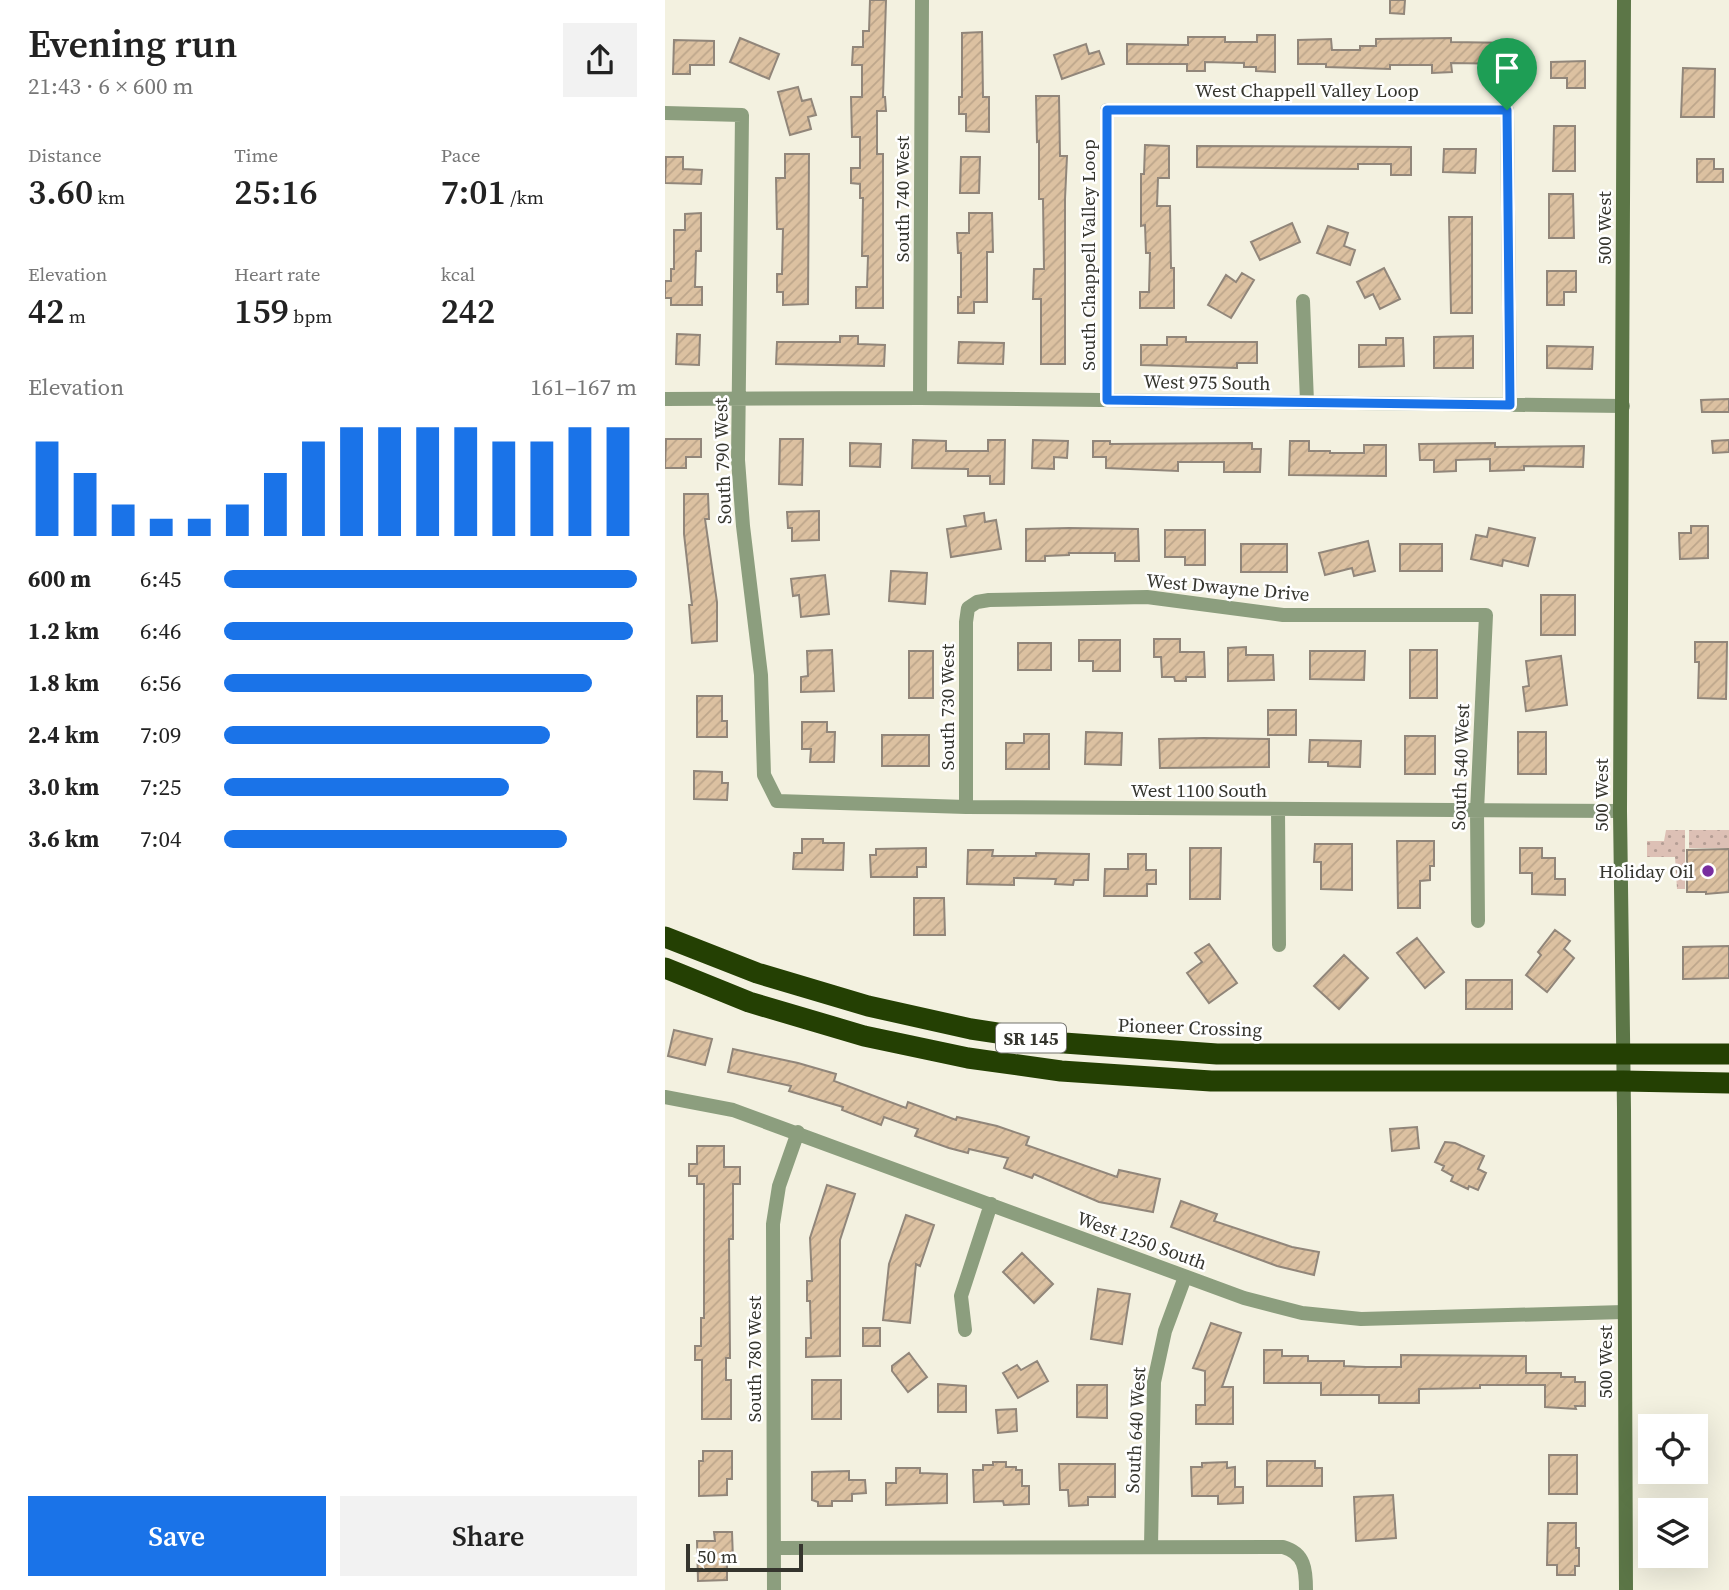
<!DOCTYPE html>
<html lang="en">
<head>
<meta charset="utf-8">
<style>
  :root { --surface:#fff; --page:#f2f2f2; --text:#222; --muted:#767676; --accent:#1a73e8 }
  body { margin:0; font-family:"Source Serif 4",serif; background:var(--page); color:var(--text); height:100vh; display:flex; flex-direction:column; font-size:26px; white-space:nowrap }
  * { box-sizing:border-box; margin:0 }
  p { font-size:23px; color:var(--muted) }
  .icon { flex:none; width:38px; height:38px; fill:none; stroke:currentColor; stroke-width:2; stroke-linecap:round; stroke-linejoin:round }
  .map { position:relative; flex:1; overflow:hidden }
  .details { display:flex; flex-direction:column; background:var(--surface); width:665px }
  .details>* { flex:none }
  .controls { position:absolute; left:973px; top:1414px; display:grid; gap:14px }
  .controls a { display:grid; place-items:center; width:70px; height:70px; border-radius:0px; background:var(--surface); box-shadow:0 7px 28px #0002; font-size:35px }
  .scale { position:absolute; left:21px; bottom:18px; width:117px; box-sizing:border-box; padding-left:7px; border:4px solid #35352e; border-top:0; font-size:19px; line-height:24px; white-space:nowrap; color:#35352e; -webkit-text-stroke:5px #fff; paint-order:stroke }
  .pin { position:absolute; display:grid; place-items:center; width:60px; height:60px; color:#fff; margin:-72px -30px; border-radius:50% 50% 50% 0; rotate:-45deg; box-shadow:0 0 7px #0007 }
  .pin .icon { rotate:45deg }
  .round { display:grid; place-items:center; flex:none; width:74px; height:74px; border-radius:0px; background:var(--page) }
  .summary { display:flex; align-items:center; justify-content:space-between; height:119px; padding:0 28px }
  h1 { font-size:38px; font-weight:600; line-height:52px }
  .figures { display:grid; grid-template-columns:repeat(3,1fr); gap:10px; height:119px; padding:7px 28px }
  .figures div { display:grid; align-content:center }
  .figures b { font-size:35px; font-weight:600 }
  .figures small { font-size:19px; font-weight:400 }
  .figures p { font-size:19px }
  .chart { height:196px; padding:14px 28px }
  .chart p { display:flex; justify-content:space-between }
  .chart svg { width:100%; height:126px; margin-top:7px; stroke:var(--accent); stroke-width:6 }
  .action { display:flex; gap:14px; margin-top:auto; padding:14px 28px }
  .action a { flex:1; height:80px; border-radius:0px; background:var(--accent); color:#fff; font-size:28px; font-weight:600; line-height:80px; text-align:center }
  .action a+a { background:var(--page); color:var(--text) }
  ul { padding:0 28px; list-style:none; font-size:23px }
  li { display:grid; grid-template-columns:112px 84px 1fr; align-items:center; height:52px }
  li i { height:18px; border-radius:9px; background:var(--accent) }
  main { display:flex; flex:1; min-height:0 }
  .map>svg:first-child { display:block }
</style>
</head>
<body>
<main>
<section class="details">
<div class="summary"><div><h1>Evening run</h1><p>21:43 · 6 × 600 m</p></div><a class="round"><svg class="icon" aria-label="share" viewBox="0 0 24 24"><path d="M12 15V3M7 8l5-5 5 5M5 13v7h14v-7"/></svg></a></div>
<div class="figures">
<div><p>Distance</p><b>3.60<small> km</small></b></div>
<div><p>Time</p><b>25:16</b></div>
<div><p>Pace</p><b>7:01<small> /km</small></b></div>
</div>
<div class="figures">
<div><p>Elevation</p><b>42<small> m</small></b></div>
<div><p>Heart rate</p><b>159<small> bpm</small></b></div>
<div><p>kcal</p><b>242</b></div>
</div>
<div class="chart"><p><span>Elevation</span>161–167 m</p>
<svg viewBox="0 0 160 44" preserveAspectRatio="none"><path d="M5 44V11M15 44V22M25 44V33M35 44V38M45 44V38M55 44V33M65 44V22M75 44V11M85 44V6M95 44V6M105 44V6M115 44V6M125 44V11M135 44V11M145 44V6M155 44V6"/></svg>
</div>
<ul>
<li><b>600 m</b>6:45<i style="width:100%"></i></li>
<li><b>1.2 km</b>6:46<i style="width:99%"></i></li>
<li><b>1.8 km</b>6:56<i style="width:89%"></i></li>
<li><b>2.4 km</b>7:09<i style="width:79%"></i></li>
<li><b>3.0 km</b>7:25<i style="width:69%"></i></li>
<li><b>3.6 km</b>7:04<i style="width:83%"></i></li>
</ul>
<div class="action"><a>Save</a><a>Share</a></div>
</section>
<div class="map">
<svg width="1064" height="1590" viewBox="0 0 1064 1590">
  <defs>
    <pattern id="grass-dots" width="8" height="8" patternUnits="userSpaceOnUse" patternTransform="scale(1.75)"><rect width="8" height="8" fill="#ddc0b5"/><path d="M2 2h.1M6 6h.1" fill="none" stroke="#b49d94" stroke-width="1.8" stroke-linecap="round"/></pattern>
    <pattern id="building-hatch" width="6" height="6" patternUnits="userSpaceOnUse" patternTransform="scale(1.75)"><rect width="6" height="6" fill="#dcc1a1"/><path d="M-1 1l2-2M0 6l6-6M5 7l2-2" fill="none" stroke="#bda68b"/></pattern>
  </defs>
  <rect width="100%" height="100%" fill="#f3f1e0"/>
  <path fill="url(#grass-dots)" d="M1001,830H1020V889H1012L1010,857H982V841H999Z
    M1024,830H1064V848H1024Z"/>
  <path fill="url(#building-hatch)" stroke="#91867a" stroke-width="2" d="M205,0H221L218,97H220L221,111H212V154H218V308H191V287H202L203,256H197L198,198H195V184L186,183V168H195V137H187L186,97H197V65H187L188,47H198V31H204Z
    M725,0H740L739,14L725,13Z
    M317,32L318,97H324V132L301,131V114H294V97H297V33Z
    M592,35H610V72L591,71V67H579V63L540,62V71H522V64H462V44L523,45V37H560V42H592Z
    M75,38L114,54L104,79L65,62Z
    M786,38V42L849,43L848,64L786,63L787,72L767,73V65H725V69L661,67V64H633V40L666,39L667,50H695V46H711V39Z
    M9,40L49,41V65H25V74H8Z
    M421,44L424,54L434,51L439,64L397,79L389,55Z
    M920,61V88H902V78H886V62Z
    M1018,68L1050,69L1049,117H1016Z
    M133,87L137,101L146,99L151,115L143,117L146,129L125,135L113,92Z
    M371,96H394L395,156H402L400,199V364H376V299H368L369,269H379L378,199H374V141L372,142Z
    M889,126H910V171H888Z
    M480,145L504,146V178H493L492,206H505L506,268H509V308H475V292H484L485,253H481L480,225L476,226V174H479Z
    M532,146L746,147V175H726V164H693V169L532,167Z
    M779,149H811L810,173L778,172Z
    M120,154H144L143,304L118,305V292H112V274H117L118,229H112L111,178H120Z
    M1,157H18V169L37,170L36,184L0,183Z
    M296,157H315L314,193H295Z
    M1032,159H1049V169H1058V182H1032Z
    M884,194H908L909,238H884Z
    M36,213V251H31L30,287H37V305H6V298H0V281H6V269H9V230H20V214Z
    M304,213H327L328,252H322V302H309V313H293V297H296V253H293L292,233H304Z
    M784,217H807V313H786Z
    M627,223L635,242L595,260L586,242Z
    M663,226L683,233L679,246L690,250L685,265L652,253Z
    M719,268L735,299L715,309L708,294L700,298L692,282Z
    M882,271H911V292H899V305H882Z
    M577,273L589,280L566,318L543,305L561,275L571,282Z
    M12,334L35,335L34,365L11,364Z
    M175,336H193V344L220,345L219,366L111,364L112,342H175Z
    M808,336V368H769V337Z
    M502,337H521V342H592V363H572V368L476,365V345H502Z
    M721,338H738L739,366L694,367V345H721Z
    M294,342L339,343L338,364L293,363Z
    M882,346L928,347L927,369L882,368Z
    M1064,399V412H1037L1036,400Z
    M1,439H36V457H21V468H0Z
    M115,439H138L137,485L114,484Z
    M248,440L281,441V451H323V440H340L339,484H325V476H303V469L247,468Z
    M368,440L403,441L402,458L389,457V469L367,468Z
    M1064,440V452L1048,453L1047,441Z
    M428,441H445V444L587,443V449H596L595,472H559V462H513V471L441,468V457H428Z
    M625,441H644V451H665V453H699V445H721V476L624,475Z
    M185,443L216,444L215,467L185,466Z
    M830,443V447L919,446L918,467L859,466V470L825,471V459L791,460V471L769,472V460H755L754,444Z
    M19,494H43L44,519H40L52,602V641L27,643L24,605H27L19,534Z
    M154,511V540L127,541V528H123L122,512Z
    M319,513L320,522L331,520L336,549L286,557L282,529L301,526L299,516Z
    M1026,526H1043V558L1015,559L1014,533H1026Z
    M404,528L473,529L474,561H450V553H404V555L380,556V561H361V529Z
    M824,528L870,538L863,566L838,560L837,566L806,559L811,535L822,537Z
    M500,530H540V565H520V557H500Z
    M703,541L710,571L689,576L687,568L660,575L654,553Z
    M576,544H622V572H576Z
    M735,544H777V571H735Z
    M226,571L262,573L260,604L224,601Z
    M160,575L164,614L136,617L134,595L128,596L126,579Z
    M876,595H910V635H876Z
    M489,639H515V652H539L540,677H521V681H510L509,677H497L496,657H489Z
    M414,640H455V671H428V661H414Z
    M1030,642H1062L1061,699L1033,698L1034,662H1030Z
    M353,643H386V670H353Z
    M581,647V655H608L609,680L563,681V648Z
    M167,650L169,691L136,692V677L143,676L142,651Z
    M745,650H772V698H745Z
    M244,651H268V698H244Z
    M645,651H700L699,680L645,679Z
    M896,656L902,705L861,711L858,687L864,686L861,661Z
    M32,696H57V721H62V737H32Z
    M603,710H631V735H603Z
    M137,722H162V732H170L169,762H145L146,749H137Z
    M421,732L457,733L456,765L420,764Z
    M853,732H881V774H853Z
    M359,734H384V769H341V743H359Z
    M217,735H264V766H217Z
    M740,736H770V774H740Z
    M539,738L604,739V767L495,768L494,739Z
    M645,740L696,741L695,767L663,766V762H644Z
    M29,771L57,772V783H63L62,800L29,799Z
    M137,839H158V843H179L178,870L128,869L129,853H137Z
    M732,841H769V866H765V880L755,881V908H733Z
    M650,844H687V890L656,889V862H649Z
    M261,848V867H252V877H206L205,855H211V849Z
    M525,848H556L555,899H525Z
    M855,848H877V858H890V879H900V895L867,894V873H855Z
    M1064,849V892L1041,894V892H1022V850Z
    M303,850H328L327,856H371V853L424,854L423,880H409L408,885L390,884L391,879L349,878V885L302,884Z
    M463,854H481V870H491V884H482V896H439L440,869H463Z
    M249,898H279L280,935H249Z
    M890,930L905,941L899,949L909,958L882,992L861,975L876,955L873,952Z
    M752,938L779,972L760,988L732,953Z
    M544,944L572,983L544,1003L522,973L537,962L530,953Z
    M1064,946V978L1018,979V947Z
    M679,955L703,978L674,1009L649,986Z
    M801,980H847V1009H801Z
    M9,1030L47,1039L40,1065L3,1056Z
    M68,1049L133,1063L171,1074L169,1081L241,1108L243,1102L291,1120L292,1117L332,1126L364,1137L361,1145L452,1177L454,1170L495,1179L488,1212L434,1202L369,1174L367,1178L339,1168L343,1158L304,1149L303,1153L284,1148L250,1136L253,1129L219,1117L216,1125L177,1110L178,1107L124,1091L126,1086L63,1072Z
    M752,1127L754,1148L727,1151L725,1129Z
    M780,1142L790,1143L819,1156L813,1169L821,1173L813,1190L804,1186L803,1189L786,1181L788,1176L777,1170L779,1166L770,1162Z
    M32,1146H59V1167H75V1184H68V1239H64L65,1358H61V1380H66V1419H37V1360H30V1346H36V1318H39V1184H32V1176H24V1164H32Z
    M162,1185L190,1194L175,1240V1356L141,1357V1338H146L145,1301H142V1281H147L145,1238Z
    M516,1201L552,1214L549,1221L627,1247L654,1252L649,1275L612,1266L506,1227Z
    M241,1215L269,1225L255,1266L251,1264L245,1323L218,1320L224,1264Z
    M357,1253L388,1284L369,1303L338,1272Z
    M433,1289L465,1294L457,1344L426,1339Z
    M546,1323L576,1333L557,1387H568V1424H531V1405H540V1371L528,1368Z
    M198,1328H215V1346H198Z
    M599,1350H617V1356H643V1361H679V1366L701,1367H736V1355L861,1356V1373H896V1377H910V1382H920V1406H910L911,1409L880,1407V1385H815V1388L754,1389V1403H714V1395H656V1383H599Z
    M244,1353L262,1377L243,1392L227,1371V1366Z
    M372,1361L383,1381L353,1398L338,1373L352,1365L356,1370Z
    M147,1380H176V1419H147Z
    M273,1384L301,1386V1412H273Z
    M412,1385H442V1418L412,1417Z
    M351,1409L352,1431L333,1433L331,1410Z
    M38,1451H67V1479H62V1495L34,1496V1461H38Z
    M884,1455H912V1494H884Z
    M602,1461H650V1468H657V1486H602Z
    M328,1462H341V1467H351V1470H357V1486H364V1504L339,1505L338,1501L309,1502L308,1470H318V1465H328Z
    M562,1462V1468L570,1467V1487H578V1503L553,1504V1496H527L526,1467H537V1463Z
    M394,1464H450V1497H423V1505L404,1506L403,1490H395Z
    M231,1468H255V1473L282,1474V1503L221,1505V1483H231Z
    M184,1471V1480H200L201,1493L187,1494V1501H167V1506H153V1502L147,1500V1472Z
    M728,1495L731,1538L691,1541L689,1497Z
    M883,1523H911V1548H914V1566H910V1575H892V1565H882Z
    M49,1532H67L68,1559H62V1580L33,1581L32,1541H50Z"/>
  <g fill="none" stroke-linecap="round" stroke-linejoin="round">
    <path stroke="#8c9e7e" stroke-width="14" d="M0,113L77,115L73,460L78,526L96,675L99,775L112,801L301,807L955,811
      M638,301L642,402
      M255,398L257,0
      M0,399L255,398L958,406
      M442,400V110H842L845,405
      M301,807V622L303,608L312,602L324,600L482,597L618,615H821L812,811L813,921
      M613,810L614,945
      M0,1097L68,1110L579,1298L637,1313L696,1319L959,1312
      M300,1330L296,1296L326,1204
      M486,1547L489,1382L500,1331L520,1277
      M109,1548L618,1547C640,1553 641,1570 641,1590
      M109,1590L108,1224L114,1186L133,1132"/>
    <path stroke="#5c7647" stroke-width="14" d="M959,0L955,811L959,1109L961,1590"/>
    <path stroke="#244003" stroke-width="21" d="M0,937L92,973L203,1006L306,1029L399,1043L552,1054H1064
      M0,968L84,1002L199,1036L303,1058L396,1071L546,1081H958L1064,1083"/>
  </g>
  <g fill="none" stroke-linecap="round" stroke-linejoin="round">
    <g stroke="#fff" stroke-width="14">
      <path id="route" d="M442,110H842L845,405L442,400Z"/>
    </g>
    <use href="#route" stroke="#1a73e8" stroke-width="9"/>
  </g>
  <circle fill="#782d9f" stroke="#fff" stroke-width="2.5" cx="1043" cy="871" r="7"/>
  <g text-anchor="middle" dominant-baseline="central" stroke-width="5" stroke-linejoin="round" paint-order="stroke">
    <rect fill="#fff" stroke="#72726d" stroke-width="2" x="331" y="1023.5" width="70" height="29" rx="5"/>
    <g font-size="18" font-weight="bold" fill="#35352e">
      <text x="366" y="1038">SR 145</text>
    </g>
    <g font-size="19" fill="#35352e" stroke="#fff">
      <text x="642" y="90">West Chappell Valley Loop</text>
      <text transform="translate(237 199) rotate(-90)">South 740 West</text>
      <text transform="translate(939 228) rotate(-90)">500 West</text>
      <text transform="translate(423 255) rotate(-90)">South Chappell Valley Loop</text>
      <text transform="translate(542 382) rotate(1)">West 975 South</text>
      <text transform="translate(57 461) rotate(-92)">South 790 West</text>
      <text transform="translate(563 587) rotate(5)">West Dwayne Drive</text>
      <text transform="translate(282 707) rotate(-90)">South 730 West</text>
      <text transform="translate(795 767) rotate(-88)">South 540 West</text>
      <text x="534" y="790">West 1100 South</text>
      <text transform="translate(936 795) rotate(-90)">500 West</text>
      <text transform="translate(525 1027) rotate(2)">Pioneer Crossing</text>
      <text transform="translate(477 1240) rotate(20)">West 1250 South</text>
      <text transform="translate(89 1359) rotate(-90)">South 780 West</text>
      <text transform="translate(940 1362) rotate(-90)">500 West</text>
      <text transform="translate(470 1430) rotate(-87)">South 640 West</text>
    </g>
    <g font-size="19" fill="#35352e" stroke="#fff" text-anchor="end">
      <text x="1029" y="871">Holiday Oil</text>
    </g>
  </g>
</svg>
<div class="controls">
<a><svg class="icon" aria-label="locate" viewBox="0 0 24 24"><circle cx="12" cy="12" r="6"/><path d="M12 2v4M12 18v4M2 12h4M18 12h4"/></svg></a>
<a><svg class="icon" aria-label="layers" viewBox="0 0 24 24"><path d="M12 4l9 5-9 5-9-5zM3 14l9 5 9-5"/></svg></a>
</div>
<div class="scale">50 m</div>
<div class="pin" style="left:842px;top:110px;background:#1e9e55"><svg class="icon" aria-label="arrive" viewBox="0 0 24 24"><path d="M6 21V4h12l-3 4 3 4H6"/></svg></div>
</div>
</main>
</body>
</html>
